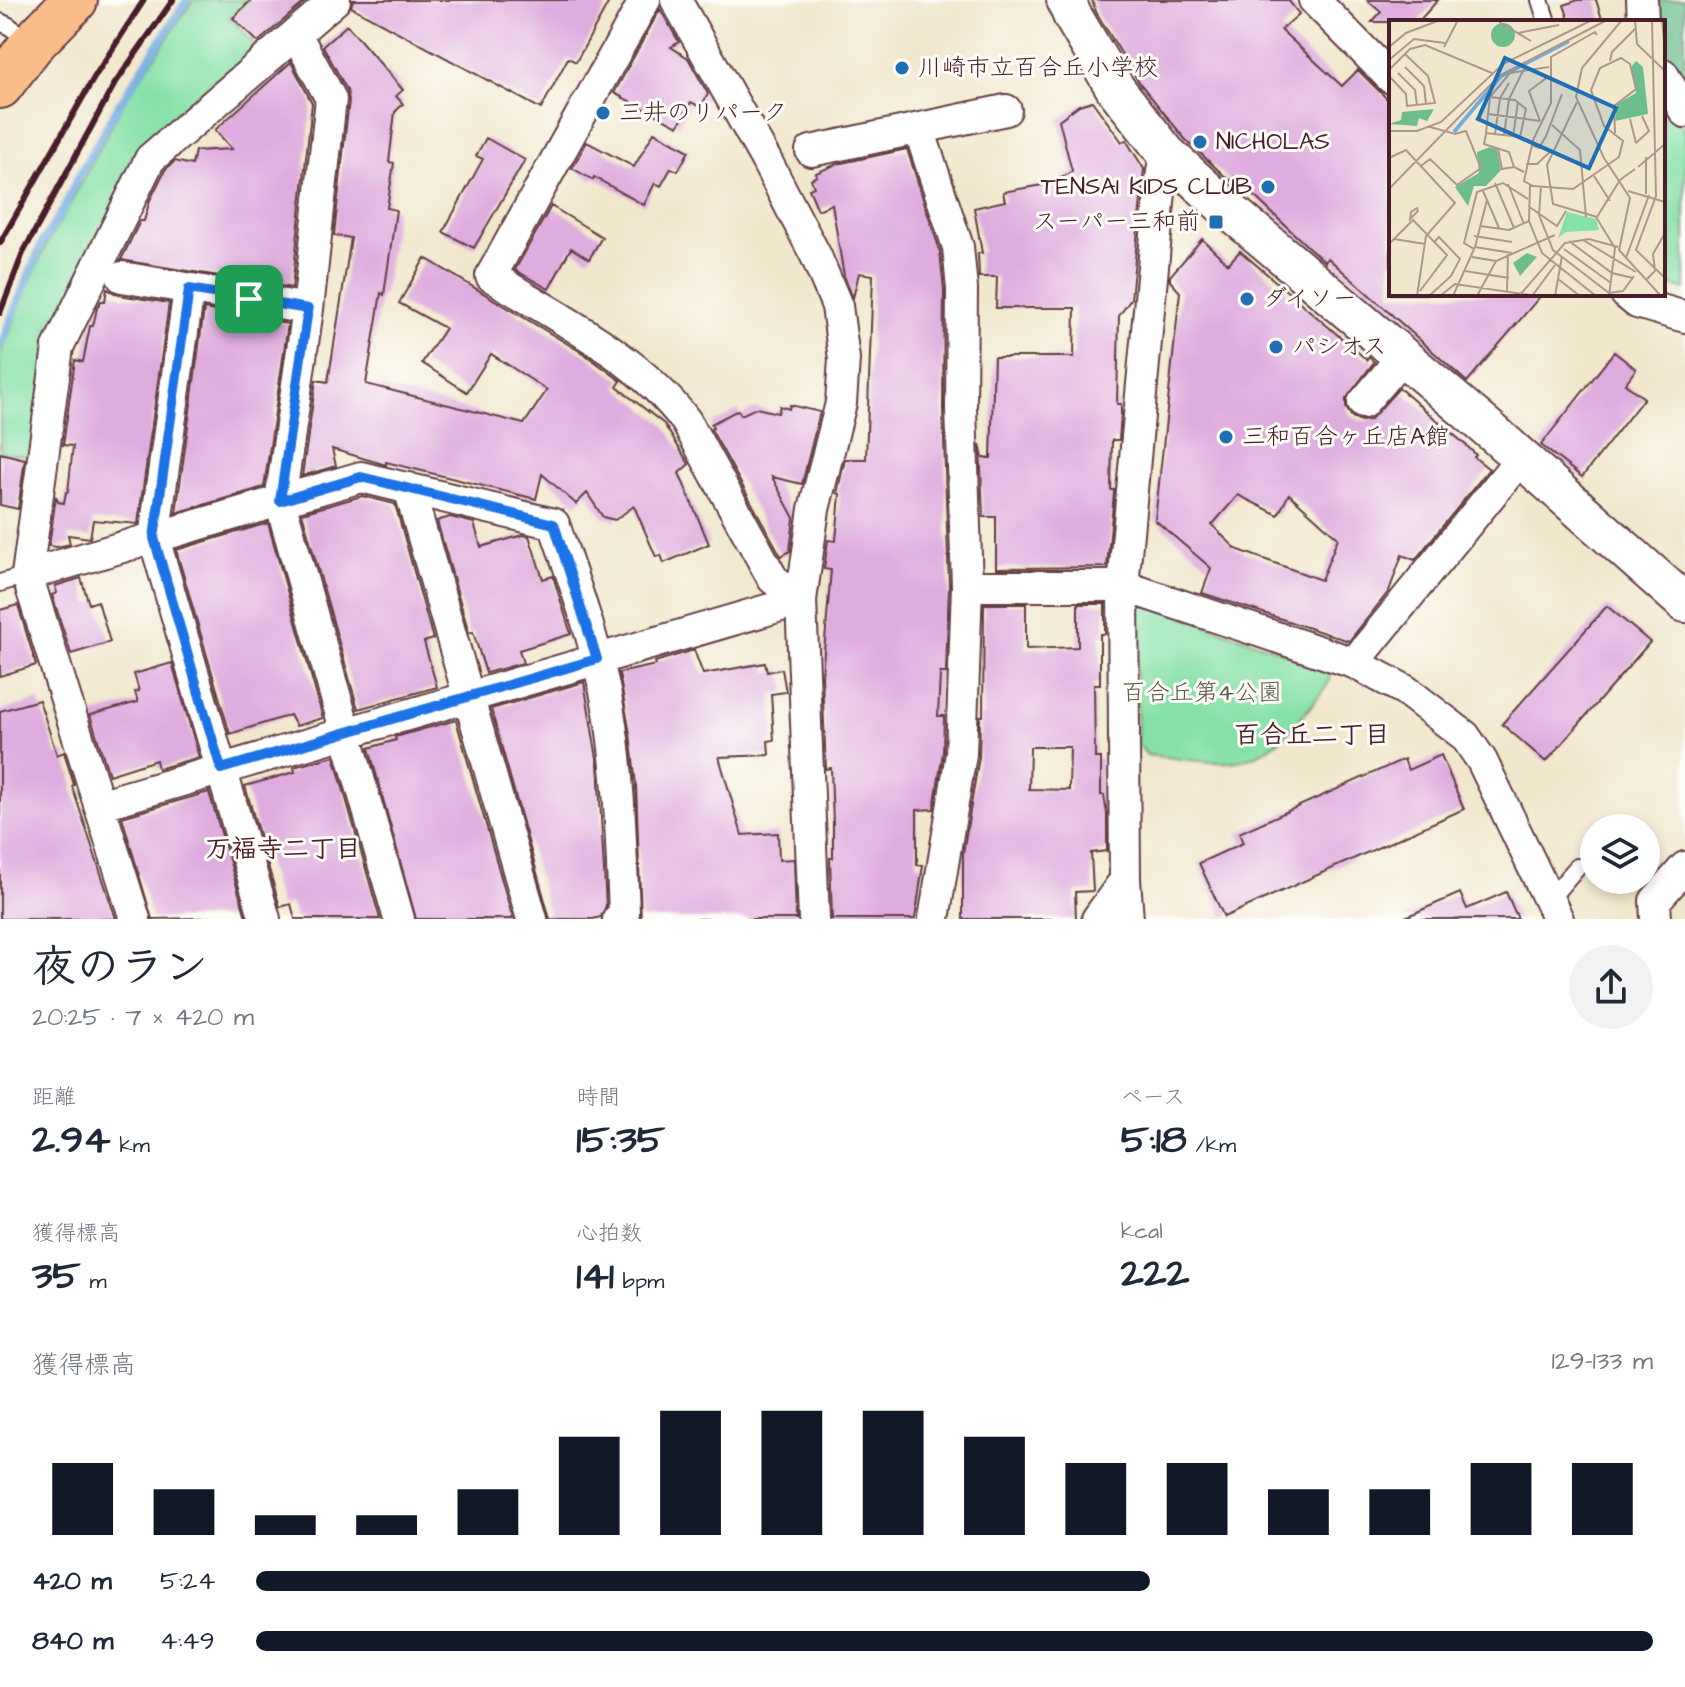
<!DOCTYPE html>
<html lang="ja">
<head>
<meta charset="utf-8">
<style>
  :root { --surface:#fff; --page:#f2f2f3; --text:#1f2937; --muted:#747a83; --accent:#111827 }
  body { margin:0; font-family:"Architects Daughter","Klee One",sans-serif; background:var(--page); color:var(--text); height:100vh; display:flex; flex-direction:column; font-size:30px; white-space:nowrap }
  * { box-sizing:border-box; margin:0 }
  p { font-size:26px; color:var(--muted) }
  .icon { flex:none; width:44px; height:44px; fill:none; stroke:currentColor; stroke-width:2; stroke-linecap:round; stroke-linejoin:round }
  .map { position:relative; height:919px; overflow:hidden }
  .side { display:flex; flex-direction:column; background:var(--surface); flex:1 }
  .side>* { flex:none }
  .tools { position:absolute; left:1580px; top:814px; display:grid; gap:16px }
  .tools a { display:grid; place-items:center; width:80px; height:80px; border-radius:50%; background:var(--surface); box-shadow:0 4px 12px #0003; font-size:40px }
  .pin { position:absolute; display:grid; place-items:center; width:68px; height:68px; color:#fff; margin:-34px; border-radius:16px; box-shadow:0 4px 12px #0006 }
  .round { display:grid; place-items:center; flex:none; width:84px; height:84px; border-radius:42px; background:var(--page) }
  .summary { display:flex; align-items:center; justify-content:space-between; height:136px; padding:0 32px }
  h1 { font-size:44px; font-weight:800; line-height:60px }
  .figures { display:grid; grid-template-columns:repeat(3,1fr); gap:12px; height:136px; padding:8px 32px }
  .figures div { display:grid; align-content:center }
  .figures b { font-size:40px; font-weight:800 }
  .figures small { font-size:22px; font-weight:400 }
  .figures p { font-size:22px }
  .chart { height:224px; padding:16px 32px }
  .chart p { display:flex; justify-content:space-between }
  .chart svg { width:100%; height:144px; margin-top:8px; stroke:var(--accent); stroke-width:6 }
  ul { padding:0 32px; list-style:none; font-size:26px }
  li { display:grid; grid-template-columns:128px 96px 1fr; align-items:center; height:60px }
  li i { height:20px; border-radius:10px; background:var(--accent) }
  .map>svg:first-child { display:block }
</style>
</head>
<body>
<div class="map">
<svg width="1685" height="919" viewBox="0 0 1685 919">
  <rect width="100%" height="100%" fill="#fdfcf7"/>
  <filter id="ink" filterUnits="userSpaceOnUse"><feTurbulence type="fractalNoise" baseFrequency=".0125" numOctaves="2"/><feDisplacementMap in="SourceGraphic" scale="16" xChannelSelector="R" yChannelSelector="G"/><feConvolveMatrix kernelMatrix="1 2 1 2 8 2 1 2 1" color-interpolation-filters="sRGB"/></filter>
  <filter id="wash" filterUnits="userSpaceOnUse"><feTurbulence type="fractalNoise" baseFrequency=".006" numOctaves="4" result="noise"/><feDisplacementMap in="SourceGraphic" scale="32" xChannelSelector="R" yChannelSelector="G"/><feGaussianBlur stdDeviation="1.8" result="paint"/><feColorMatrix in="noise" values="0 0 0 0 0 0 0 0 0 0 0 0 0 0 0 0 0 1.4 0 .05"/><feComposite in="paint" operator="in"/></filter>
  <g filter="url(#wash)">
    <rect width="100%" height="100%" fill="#f1e7cc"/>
    <path fill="#86e1a7" stroke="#688069" stroke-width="2" d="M193,0H248L230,17L260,50L143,152L32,457L0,452V357L27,288L48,241L67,210L121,107Z
      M1666,100L1685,131V290L1663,283V103Z
      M1143,602L1327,668L1330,681C1307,711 1280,751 1242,760C1215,766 1174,757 1147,755L1138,744L1134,606Z"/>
    <path fill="#6cbf8c" stroke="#5b6f5c" stroke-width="2" d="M1653,0H1685V90L1663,50V22H1654Z"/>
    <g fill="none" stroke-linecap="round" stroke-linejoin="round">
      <path stroke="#73ade3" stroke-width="8" d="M0,346L42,243L64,208L78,177L118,106L187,0"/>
    </g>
    <g id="blocks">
      <path fill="#dfacdf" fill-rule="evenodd" d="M251,0H307L258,42L233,18Z
        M353,0H610L576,62L568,58L541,109L351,7Z
        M1092,0H1288L1299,14L1281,30L1342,86L1358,70L1391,103V294H1542L1467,382L1328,258L1325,262L1306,245L1234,177L1230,181L1185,139L1138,81L1096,12Z
        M1367,0H1438L1418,22H1372L1381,12Z
        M1578,0H1596L1603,22H1570L1564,5Z
        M660,9L679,42L671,47L688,58L708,94L701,107L691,102L678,126L614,93Z
        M347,25L403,90L396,96L403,104L395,112L389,162L394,163L387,208L396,210L384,295L381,293L366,384L524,424L547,390L491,354L467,392L422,363L445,328L399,303L425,258L586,355L621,381L617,387L664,424L689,464L679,473L709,544L664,563L661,555L656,557L634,506L615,520L603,517L587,493L576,504L542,474L536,499L386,462V465L332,449L336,466L302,476L316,380L328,382L351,238L334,235L349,100L347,90L323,46Z
        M291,62L312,103L292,288L121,260L140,221H144L150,200L165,170L175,161L192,165L195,151L232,149L215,130Z
        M1092,101L1122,142L1126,140L1144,169L1131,299L1119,316L1117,404H1121V414L1119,440H1112L1111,490H1114V493L1107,567L996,568V517H983L980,444L983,458H991L994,357H1074L1075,308H996L997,277H979L978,253H982L974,208L1005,201L1003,192L1053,183L1072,171L1059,120L1079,105Z
        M654,132L689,151L678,171L671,168L661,186L655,183L644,205L594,177L593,180L572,168L587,142L634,167Z
        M486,138L525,160L474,248L443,232L483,159L476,156Z
        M907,149L940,251L944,290L943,409L949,586L946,673H940L938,716H944L943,752L934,809L917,810V865H923L915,919H832L830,858H833V824L831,768L826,769L822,676L831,570L824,569L828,540L836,541L840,494L837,493L845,459H866L873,275L859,273L853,298L844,276L832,204L818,210L809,189L814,187L811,179L817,176L816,173L837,164Z
        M551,206L602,237L589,259L571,248L549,289L515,270Z
        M1202,239L1228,264L1240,251L1367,360L1369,357L1374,362L1346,399V408L1352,417L1361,421L1370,420L1399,388L1467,446L1476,455L1474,457L1489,469L1415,560L1402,555L1389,591L1349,641L1202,593L1211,568L1155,520L1180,292L1170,281V276ZM1289,494L1338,538L1321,580L1236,549L1212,525L1238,495L1278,515Z
        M107,289L119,295L169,303L138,524L93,520L90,538L68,535L70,544L57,547L49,546L56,496L58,502L64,503L66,492H68L73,446L63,445L75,360L83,362L90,326H93L97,308L101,301H105Z
        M204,309L288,324L264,487L176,513Z
        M1614,352L1636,369L1625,384L1644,398L1582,477L1541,445Z
        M790,405L820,412L802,484L772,477L794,518L790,551L781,556L711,429L713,428L711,424L738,410L741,415L756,408L778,413L780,406L789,409Z
        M0,453L25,459L18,509L0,505Z
        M362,496L395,504L433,639L424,642L437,687L358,709L302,513Z
        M450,517L474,523L481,547L523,535L529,536L543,579L553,576L571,634L519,650L523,663L486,673L473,632L469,633L437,521Z
        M268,523L323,718L296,726L290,715L230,734L176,550Z
        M81,578L89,604L98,601L110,642L71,654L52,595L57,593L55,586Z
        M984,604H1026V649L1078,647V604H1105V634H1100V684H1094L1095,758H1101V795H1104L1107,814V851L1091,853L1093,891L1075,892L1076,919H963V853L979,757L980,716H983ZM1030,747H1070L1069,790L1029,789Z
        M18,605L36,665L0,676V610Z
        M1607,606L1650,642L1546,762L1502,724Z
        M694,650L703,674L765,663L767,672L782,669L786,692L771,694L774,740L768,741L769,755L719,757L742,835L778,833L779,860L794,859L796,919H641L636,785L630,734L619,673L656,665L655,662Z
        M172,663L199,757L158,769L156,760L109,775L90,715L138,702L135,692L139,691L134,674Z
        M584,682L598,764L606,906L601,917L593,919H550L491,709Z
        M39,700L57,755L64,752L74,785L72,786L116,919H0V711Z
        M456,720L513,919H416L369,748L396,740L395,737Z
        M1441,755L1464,809L1224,917L1199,863L1243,843L1239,833L1404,759L1408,770Z
        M334,756L380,919H295L291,904L280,907L245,786L295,772L294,767Z
        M209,792L246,917L152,919L122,817Z
        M1506,892L1518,919H1401L1460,893L1467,909Z"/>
    </g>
  </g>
  <g filter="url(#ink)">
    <use href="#blocks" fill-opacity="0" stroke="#633d43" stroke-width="2"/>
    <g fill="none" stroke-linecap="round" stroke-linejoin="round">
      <g stroke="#633d43" stroke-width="20">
        <path id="service" d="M1540,0L1547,22
          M0,22L9,26L31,43
          M0,583L27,575
          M1549,900L1577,867"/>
      </g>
      <g stroke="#633d43" stroke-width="34">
        <path id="minor" d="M645,0L491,276C559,319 637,356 686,421L773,579L801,600
          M676,0L766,160L816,256L837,306L844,359L841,403L814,509L801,600L814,919
          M1314,0L1391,78
          M1642,0L1643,22
          M296,34L331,99L308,309L280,501L399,919
          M1663,74L1685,112
          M919,129L958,247L962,289L961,408L967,586L961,754L934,919
          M811,151L1006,110
          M122,277L308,309
          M189,289L154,538L265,919
          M1626,294L1637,303L1685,317
          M1363,403L1402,357
          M409,488L532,919
          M27,575L361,477L554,524C575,585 598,648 609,712C620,778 621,846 624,913L618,919
          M967,586H1123L1354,663L1405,690L1465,736L1482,761L1558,919
          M1354,663L1521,458
          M99,805L801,600
          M135,919L27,575L58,347L150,159L335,0
          M1097,919L1125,880
          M1128,919L1125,880L1123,586L1162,171L1166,153
          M1656,919L1655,901L1685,867"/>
      </g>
      <g stroke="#633d43" stroke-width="42">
        <path id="tertiary" d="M1066,0L1072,15L1115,88L1166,153L1224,206L1491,431L1685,603"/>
      </g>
      <g stroke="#633d43" stroke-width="48">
        <path id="primary" d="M0,86L32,44L75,0"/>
      </g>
      <use href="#service" stroke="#fff" stroke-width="16"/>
      <use href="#minor" stroke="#fff" stroke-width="30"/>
      <use href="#tertiary" stroke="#fff" stroke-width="38"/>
      <use href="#primary" stroke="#f8bd89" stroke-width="44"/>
      <path stroke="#4a1f2b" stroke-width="6" d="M0,243L95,76L144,0
        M0,313L23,253L114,85L173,0"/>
    </g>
  </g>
  <g fill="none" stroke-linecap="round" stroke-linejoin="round" filter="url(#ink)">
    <g stroke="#fff" stroke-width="16">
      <path id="route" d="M189,289L308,309L280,501L361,477L554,524L597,659L221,769L154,538Z"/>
    </g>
    <use href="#route" stroke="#1a73e8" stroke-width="10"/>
  </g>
  <g fill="#1f6fb2" stroke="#fdfcf7" stroke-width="3">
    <circle cx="902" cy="68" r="8"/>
    <circle cx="603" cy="113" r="8"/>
    <circle cx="1200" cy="142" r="8"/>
    <circle cx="1268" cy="187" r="8"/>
    <rect x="1208" y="214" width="16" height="16" rx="4"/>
    <circle cx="1247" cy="299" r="8"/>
    <circle cx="1276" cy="347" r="8"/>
    <circle cx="1226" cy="437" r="8"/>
  </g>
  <g text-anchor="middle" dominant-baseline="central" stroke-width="6" stroke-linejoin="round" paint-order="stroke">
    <g font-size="24" fill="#4a1f2b" stroke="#fdfcf7" text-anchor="start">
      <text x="918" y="68">川崎市立百合丘小学校</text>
      <text x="619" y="113">三井のリパーク</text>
      <text x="1216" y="142">NICHOLAS</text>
      <text x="1252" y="187" text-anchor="end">TENSAI KIDS CLUB</text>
      <text x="1200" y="222" text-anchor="end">スーパー三和前</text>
      <text x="1263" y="299">ダイソー</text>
      <text x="1292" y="347">パシオス</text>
      <text x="1242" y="437">三和百合ヶ丘店A館</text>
    </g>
    <g font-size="24" fill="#5c5950" stroke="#fdfcf7">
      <text x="1202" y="693">百合丘第4公園</text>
    </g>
    <g font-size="26" font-weight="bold" fill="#4a1f2b" stroke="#fdfcf7">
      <text x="1312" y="735">百合丘二丁目</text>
      <text x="283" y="849">万福寺二丁目</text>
    </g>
  </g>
  <g transform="translate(1389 20)">
    <rect width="276" height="276" fill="#f1e7cc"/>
    <path d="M178,192L207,199L210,210L177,212L169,218Z" fill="#86e1a7"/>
    <path d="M102 15a12 12 0 1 1 24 0a12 12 0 1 1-24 0ZM247,41L254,47L259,94L226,101L228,84L247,73L242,47ZM45,89L38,101L30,98L28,106L0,104L12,100L13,92ZM101,127L108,129L112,150L97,166H85L79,186L66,167L90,153L88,132ZM138,233L148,237L131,256L124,243Z" fill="#6cbf8c"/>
    <path fill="none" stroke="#73ade3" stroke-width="4" d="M65,112L112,56L180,21"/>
    <path fill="none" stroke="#ae978c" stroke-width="2" d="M233,0L193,48L187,77L215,138L241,178L230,230L272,276M246,0L248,24L276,51M263,0L267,176L247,230L276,258M273,0L276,33M110,2L142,21M129,13L170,5M208,15L206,12L162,37V83L144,120L135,161L144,166L184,169L230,137L234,121L215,106L202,70L211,48L232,38L241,44L247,69L225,86L226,113M0,27L17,13L51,0M55,27L69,0M0,40L25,19L56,23M221,41L223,32L246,9M16,47L35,66L37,84M0,50L21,29L36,25L103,53M9,53L26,70L28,85M0,56L17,74L18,86L46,83L39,56L16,34M101,77L126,80L137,89L131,117L97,113L101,77L121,53L160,47M188,82L158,145L164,184L208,197L231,160L246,149M99,94L151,101M241,99L247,123M151,101L140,71L160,56M163,105L191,130L197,197M0,111H28L52,102L114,44L203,0M97,114L95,124L120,132L125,147L135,152M106,114L111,78L120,63M115,115L120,79L135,49M124,117L129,82M247,123L260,111L253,96M142,125L150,128L157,116L173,74M109,129L113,149L125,147M0,138L17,130L66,183L37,216L28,276M137,144H148L163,130M32,146L41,139L68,165L92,148L77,111L66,114L41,107M249,147L276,124M205,156L221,181M106,163L125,208M119,164L135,204M141,165L140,201L153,233L207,276M152,167L150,195L164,230L220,273M0,169L110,56L218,0M239,171L276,182M257,174V137M98,180L110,208M139,186L168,206L177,191M28,188L29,191L21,199L22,192ZM207,197L226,228L220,276M91,206L120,210L140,201M85,216L123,222M5,219L36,224M194,220L247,252M180,221L223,253L244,258M0,224L24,200L58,235L31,271M86,227L123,233M85,229L75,223L88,172L114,163L139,179M175,229L222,263M83,237L107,241M237,238L260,175M76,251L120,258M169,259L191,276M258,259L266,251L264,234L276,213M118,271L119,234M220,273L234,271L245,256M40,276L62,256L71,239L50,217L45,222M51,276L66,264L148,276M64,276L86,227L98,180L93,169M88,276L107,241L166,215M130,276L176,223L200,219L229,227M143,276L166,245M166,276L173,236"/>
    <path fill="#1f6fb2" fill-opacity="0.15" stroke="#1f6fb2" stroke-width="4" d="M116,38L227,88L200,148L89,99Z"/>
    <rect width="276" height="276" fill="none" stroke="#4a1f2b" stroke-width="4"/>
  </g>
</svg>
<div class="tools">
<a><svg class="icon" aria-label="layers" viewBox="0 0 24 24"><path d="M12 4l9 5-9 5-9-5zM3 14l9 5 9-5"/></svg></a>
</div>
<div class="pin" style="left:249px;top:299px;background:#1e9e55"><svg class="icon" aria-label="arrive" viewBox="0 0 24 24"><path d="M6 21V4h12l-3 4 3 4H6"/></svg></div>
</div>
<section class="side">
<div class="summary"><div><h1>夜のラン</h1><p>20:25 · 7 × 420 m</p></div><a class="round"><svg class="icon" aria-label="share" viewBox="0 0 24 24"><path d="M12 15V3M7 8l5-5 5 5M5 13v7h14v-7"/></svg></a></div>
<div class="figures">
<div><p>距離</p><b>2.94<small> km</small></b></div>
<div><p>時間</p><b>15:35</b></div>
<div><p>ペース</p><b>5:18<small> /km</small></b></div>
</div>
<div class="figures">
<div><p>獲得標高</p><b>35<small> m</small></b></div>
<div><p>心拍数</p><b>141<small> bpm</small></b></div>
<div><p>kcal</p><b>222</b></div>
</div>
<div class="chart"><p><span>獲得標高</span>129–133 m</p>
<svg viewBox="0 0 160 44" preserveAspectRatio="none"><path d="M5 44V22M15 44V30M25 44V38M35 44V38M45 44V30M55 44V14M65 44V6M75 44V6M85 44V6M95 44V14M105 44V22M115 44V22M125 44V30M135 44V30M145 44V22M155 44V22"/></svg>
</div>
<ul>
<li><b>420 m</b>5:24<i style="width:64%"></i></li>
<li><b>840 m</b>4:49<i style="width:100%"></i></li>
</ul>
</section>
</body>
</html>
